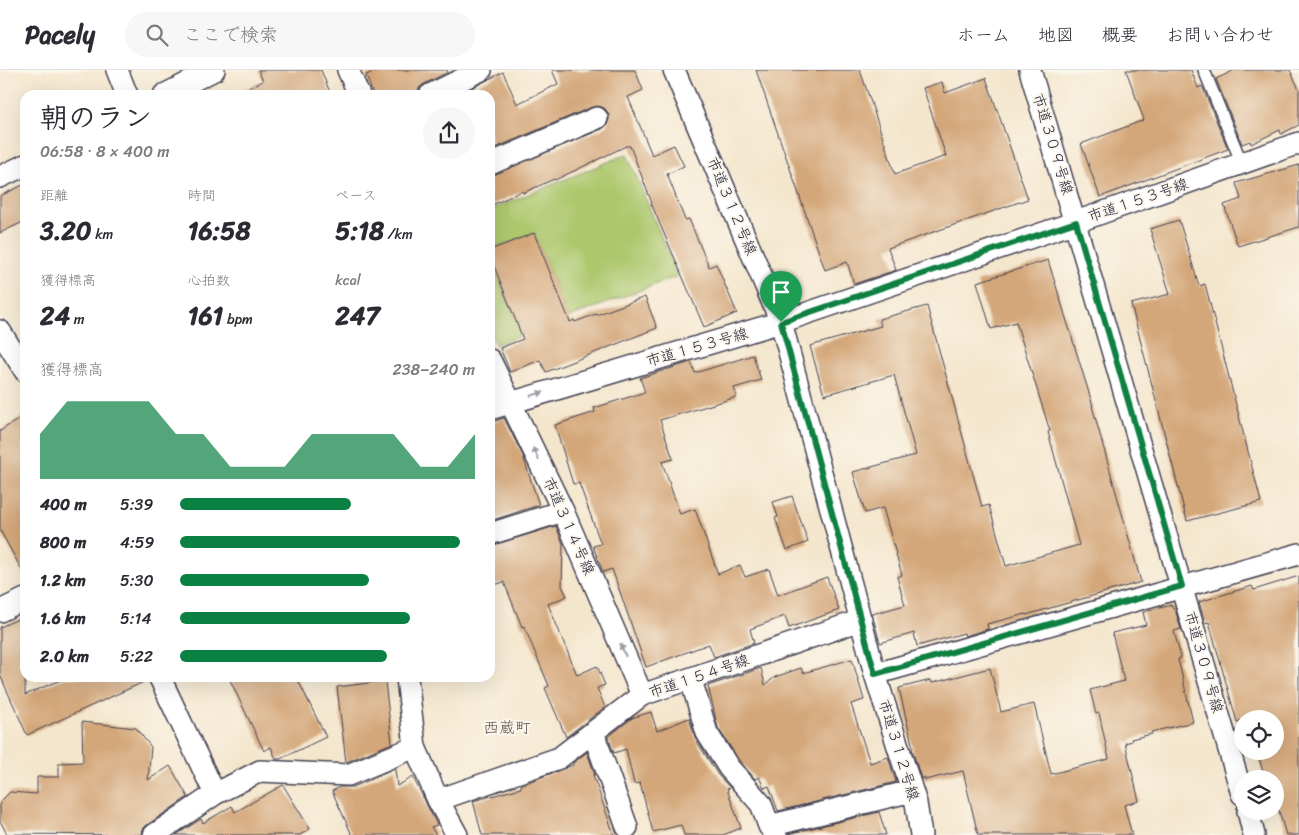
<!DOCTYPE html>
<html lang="ja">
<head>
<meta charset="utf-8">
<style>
  :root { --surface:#fff; --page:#f7f7f7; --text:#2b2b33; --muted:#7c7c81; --line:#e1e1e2; --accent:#0b8043 }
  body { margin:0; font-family:Sriracha,"Klee One",sans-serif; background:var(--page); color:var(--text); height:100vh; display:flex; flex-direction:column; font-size:19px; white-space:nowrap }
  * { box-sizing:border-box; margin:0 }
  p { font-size:16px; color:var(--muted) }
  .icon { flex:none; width:28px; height:28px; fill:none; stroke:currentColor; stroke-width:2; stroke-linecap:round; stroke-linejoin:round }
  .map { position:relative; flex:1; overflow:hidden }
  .panel { position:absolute; left:20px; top:20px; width:475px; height:592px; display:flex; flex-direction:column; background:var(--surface); border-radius:15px; box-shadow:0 5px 20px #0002 }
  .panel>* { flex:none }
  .fabs { position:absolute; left:1234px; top:640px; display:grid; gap:10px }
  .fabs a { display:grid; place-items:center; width:50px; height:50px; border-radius:50%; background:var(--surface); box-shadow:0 5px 20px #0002; font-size:25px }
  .pin { position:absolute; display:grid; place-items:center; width:42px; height:42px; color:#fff; margin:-51px -21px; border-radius:50% 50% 50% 0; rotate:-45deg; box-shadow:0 0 5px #0007 }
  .pin .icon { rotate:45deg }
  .round { display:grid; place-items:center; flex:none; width:52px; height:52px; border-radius:26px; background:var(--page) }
  .summary { display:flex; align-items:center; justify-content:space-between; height:85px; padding:0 20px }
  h1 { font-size:28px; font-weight:700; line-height:38px }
  .figures { display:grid; grid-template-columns:repeat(3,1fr); gap:8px; height:85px; padding:5px 20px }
  .figures div { display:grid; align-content:center }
  .figures b { font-size:25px; font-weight:700 }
  .figures small { font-size:14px; font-weight:400 }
  .figures p { font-size:14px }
  .chart { height:140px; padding:10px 20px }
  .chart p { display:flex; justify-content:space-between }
  .chart svg { width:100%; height:90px; margin-top:5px; fill:var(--accent); opacity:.7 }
  ul { padding:0 20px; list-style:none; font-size:16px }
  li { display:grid; grid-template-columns:80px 60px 1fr; align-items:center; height:38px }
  li i { height:12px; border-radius:6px; background:var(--accent) }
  header { display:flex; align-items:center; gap:30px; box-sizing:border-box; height:70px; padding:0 25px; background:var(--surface); border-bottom:1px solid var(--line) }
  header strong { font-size:24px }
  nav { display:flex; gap:28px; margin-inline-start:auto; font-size:18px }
  .search { width:350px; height:45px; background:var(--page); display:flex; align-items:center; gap:12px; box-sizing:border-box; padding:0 18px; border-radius:28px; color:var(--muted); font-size:19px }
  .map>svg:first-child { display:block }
</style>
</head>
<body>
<header>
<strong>Pacely</strong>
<div class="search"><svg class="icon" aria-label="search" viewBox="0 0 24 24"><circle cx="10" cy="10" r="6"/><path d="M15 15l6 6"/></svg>ここで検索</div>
<nav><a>ホーム</a><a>地図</a><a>概要</a><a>お問い合わせ</a></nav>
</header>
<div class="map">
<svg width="1299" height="765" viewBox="0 0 1299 765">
  <rect width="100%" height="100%" fill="#fbf7ec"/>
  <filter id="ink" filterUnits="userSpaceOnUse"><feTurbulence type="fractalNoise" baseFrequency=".02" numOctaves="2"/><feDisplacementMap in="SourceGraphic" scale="10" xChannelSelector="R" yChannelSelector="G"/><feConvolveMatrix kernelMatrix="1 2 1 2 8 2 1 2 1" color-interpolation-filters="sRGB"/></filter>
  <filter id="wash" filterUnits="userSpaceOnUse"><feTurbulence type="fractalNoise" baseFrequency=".0096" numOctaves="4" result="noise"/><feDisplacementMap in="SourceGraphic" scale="20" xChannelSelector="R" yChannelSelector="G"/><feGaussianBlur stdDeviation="1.12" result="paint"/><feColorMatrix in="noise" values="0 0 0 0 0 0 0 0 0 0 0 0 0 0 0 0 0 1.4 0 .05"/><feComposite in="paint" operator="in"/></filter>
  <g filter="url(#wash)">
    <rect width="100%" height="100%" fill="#f4e6cd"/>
    <path fill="#adc76d" stroke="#687454" d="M627,84L678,206L496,275L490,264V186L519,259L565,240L534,163L490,180V140Z"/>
    <g id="blocks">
      <path fill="#d4a77a" d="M258,0H321L331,25H232L263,11Z
        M379,0H447L448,2L424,14L419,18L418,25H373L366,5Z
        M552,0H635L643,20L628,27L652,85L674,75L684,96L667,104L685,150L689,149L709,197L716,194L737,243L704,257L651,133H652L630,76H626L555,110L554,109L523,123L522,121L490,136V106L602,59L607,55L609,49V44L604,38L598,36L592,37L495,78L490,67V25H458L503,2L517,34L558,14Z
        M756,0H860L895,104L946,86L923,18L942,12L945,23L986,8L1028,129L888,178L896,200L854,214L847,192L825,200Z
        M1126,0H1191L1198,18L1202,16L1228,79L1100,127L1081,74L1144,50Z
        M1235,0H1290L1299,19V55L1281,64L1280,60L1251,74L1250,71L1242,74L1216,9Z
        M1299,95V157L1238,176L1224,135L1241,129L1236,113Z
        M25,114V151L0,163V126Z
        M1179,150L1199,216L1205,214L1261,432L1187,451L1131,234L1170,224L1150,159Z
        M534,163L570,252L574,250L575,252L596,244V245L645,227L657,258L546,302L540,290L510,302L500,278L523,269L490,186V180Z
        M1048,190L1093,336H1092L1141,512L1026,545V544L987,554L988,559L965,566L964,563L917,576L914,563L880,573L872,544L905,535L897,507L902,505L883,438L865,443L853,402L916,385L894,305L824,325L810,276L881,256L879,249L927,236L982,437L989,435L1006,496L1079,475L1048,362L1050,361L1016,252L991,259L977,212Z
        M753,285L761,310L734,318L737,327L660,350L673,389L662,392L680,444L695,439L718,504L740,495L745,507L769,499L778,525L827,507L839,540L789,558L785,546L750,559L754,573L714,587L709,574L646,597L612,499L603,502L593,476L601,474L579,413L573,414L555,355L595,342L594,338L645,322L640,308L691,292L695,303Z
        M25,345V506L0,460V361Z
        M504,348L523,386L539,435L490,451V353Z
        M792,426L808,472L787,480L775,448L778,447L773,432Z
        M556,456L563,474L562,516L567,526L548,534L577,605L597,596L605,615L597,618L605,637L566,667L545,618L549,616L524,556L522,557L504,512L490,516V476Z
        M1299,506V765H1286L1275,727V709H1265L1257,681H1275V649H1242V650L1237,652L1209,552L1205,553L1199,532L1252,516L1254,520Z
        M1172,535L1173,539H1175L1181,559L1174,561L1181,588L1178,589L1193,652L1151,662L1152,664L1131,669L1132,671L1125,673L1139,731L1124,735L1132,765H978L963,701L925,710V707L921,709L912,679L913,678L899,618L931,610L932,613L990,598L1001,642L1034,634L1051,704L1109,689L1099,643L1096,644L1090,620L1124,611L1112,563L1146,555L1143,542Z
        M25,546V625L65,608H148V610L27,665L0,605V557Z
        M852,589L864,630L851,634L870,693L888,687L896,712L778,741L769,716L764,718L759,707L755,709L739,690L718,658L708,616L761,598L765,615L775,607L801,598L803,603Z
        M229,608H297L326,667L280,689H276L271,677L264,681Z
        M385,611L392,673L346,692L337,617Z
        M651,642L657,661L689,648L696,670L718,705L730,718L727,719L741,758L723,765H684L681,755L653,762L640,713L634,714L626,679L614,683L608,667L632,648Z
        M82,652L136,658L151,677L148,710L170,696L188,727L147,755L143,759L142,765L7,764L0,751V732L10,722L37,724V707H59V693L83,692Z
        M587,682L595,705H593L614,765H482L473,731L521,718V715L573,695V693Z
        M395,699L397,716L413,707L437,755L431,757L436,765H352L332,721L340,717H353Z
        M283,715L310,759L300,765H176L201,749L203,753L232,736L235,742Z
        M879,742L886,765H788V764Z"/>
    </g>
  </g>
  <g filter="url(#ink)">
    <use href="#blocks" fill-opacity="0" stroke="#423f51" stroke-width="1"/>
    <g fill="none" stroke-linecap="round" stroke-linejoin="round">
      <g stroke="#423f51" stroke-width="14">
        <path id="service" d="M1204,0L1242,94"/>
      </g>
      <g stroke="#423f51" stroke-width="24">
        <path id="minor" d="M117,0L127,25
          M348,0L359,25
          M674,0L781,252L875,604L916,733L921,765
          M1030,0L1242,724
          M164,25L214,0
          M430,25L481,0
          M490,94L597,48
          M0,107L25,95
          M0,261L25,301
          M490,290L563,441L642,625
          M490,339L781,252L1076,152L1299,73
          M490,464L563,441
          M0,541L25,529
          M875,604L1299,484
          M160,608L215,724
          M407,608L415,677L438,730L457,765
          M691,610L707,663L729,698L761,734L769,756L776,765
          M593,662L627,757
          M438,730L559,688L642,625L861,550
          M1248,741L1254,765
          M769,756L912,721
          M154,765L215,724L260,701L348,705L415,677"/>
      </g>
      <use href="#service" stroke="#fff" stroke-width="11"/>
      <use href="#minor" stroke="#fff" stroke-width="21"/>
    </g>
    <defs><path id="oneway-solid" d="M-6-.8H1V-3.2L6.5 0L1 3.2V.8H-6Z" transform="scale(1.25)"/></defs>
    <g fill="#9c9ca7">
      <use href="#oneway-solid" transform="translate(537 324) rotate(-16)"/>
      <use href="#oneway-solid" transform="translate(536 384) rotate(-115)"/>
      <use href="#oneway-solid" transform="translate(623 580) rotate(-113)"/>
    </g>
  </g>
  <g fill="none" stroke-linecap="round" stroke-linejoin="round" filter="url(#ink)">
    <g stroke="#fff" stroke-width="10">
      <path id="route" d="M1076,152L1182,516L875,604L781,252Z"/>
    </g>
    <use href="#route" stroke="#0b8043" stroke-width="6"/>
  </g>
  <g text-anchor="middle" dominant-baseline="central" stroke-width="4" stroke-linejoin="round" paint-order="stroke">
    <g font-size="15" fill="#22223b" stroke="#fbf7ec">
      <text transform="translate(1053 74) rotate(73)">市道３０９号線</text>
      <text transform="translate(1138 130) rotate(-19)">市道１５３号線</text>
      <text transform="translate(732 136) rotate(67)">市道３１２号線</text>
      <text transform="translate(697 277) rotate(-16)">市道１５３号線</text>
      <text transform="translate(569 456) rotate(66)">市道３１４号線</text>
      <text transform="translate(1204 592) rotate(74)">市道３０９号線</text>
      <text transform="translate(699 606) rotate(-19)">市道１５４号線</text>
      <text transform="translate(899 680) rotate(73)">市道３１２号線</text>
    </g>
    <g font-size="16" fill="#605151" stroke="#fbf7ec">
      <text x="507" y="657">西蔵町</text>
    </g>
  </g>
</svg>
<div class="fabs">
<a><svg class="icon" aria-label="locate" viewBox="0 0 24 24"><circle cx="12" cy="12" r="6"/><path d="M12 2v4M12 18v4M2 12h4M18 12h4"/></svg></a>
<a><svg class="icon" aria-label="layers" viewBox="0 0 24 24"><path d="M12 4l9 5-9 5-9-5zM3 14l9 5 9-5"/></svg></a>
</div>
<div class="pin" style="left:781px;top:252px;background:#1e9e55"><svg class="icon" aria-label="arrive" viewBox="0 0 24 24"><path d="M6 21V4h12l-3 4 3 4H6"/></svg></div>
<section class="panel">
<div class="summary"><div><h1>朝のラン</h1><p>06:58 · 8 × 400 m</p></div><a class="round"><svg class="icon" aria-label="share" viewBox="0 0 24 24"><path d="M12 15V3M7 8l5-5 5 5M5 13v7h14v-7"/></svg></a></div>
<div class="figures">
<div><p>距離</p><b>3.20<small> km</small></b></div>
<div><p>時間</p><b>16:58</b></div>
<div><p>ペース</p><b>5:18<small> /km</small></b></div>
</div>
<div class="figures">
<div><p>獲得標高</p><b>24<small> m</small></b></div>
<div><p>心拍数</p><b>161<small> bpm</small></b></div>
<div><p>kcal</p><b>247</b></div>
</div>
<div class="chart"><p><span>獲得標高</span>238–240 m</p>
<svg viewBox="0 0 160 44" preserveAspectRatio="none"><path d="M0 44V22L10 6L20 6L30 6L40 6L50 22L60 22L70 38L80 38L90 38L100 22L110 22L120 22L130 22L140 38L150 38L160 22V44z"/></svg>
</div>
<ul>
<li><b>400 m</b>5:39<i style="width:58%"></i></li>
<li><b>800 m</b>4:59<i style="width:95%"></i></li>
<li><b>1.2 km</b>5:30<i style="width:64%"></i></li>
<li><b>1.6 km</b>5:14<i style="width:78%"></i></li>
<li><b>2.0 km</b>5:22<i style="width:70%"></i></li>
</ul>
</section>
</div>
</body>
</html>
